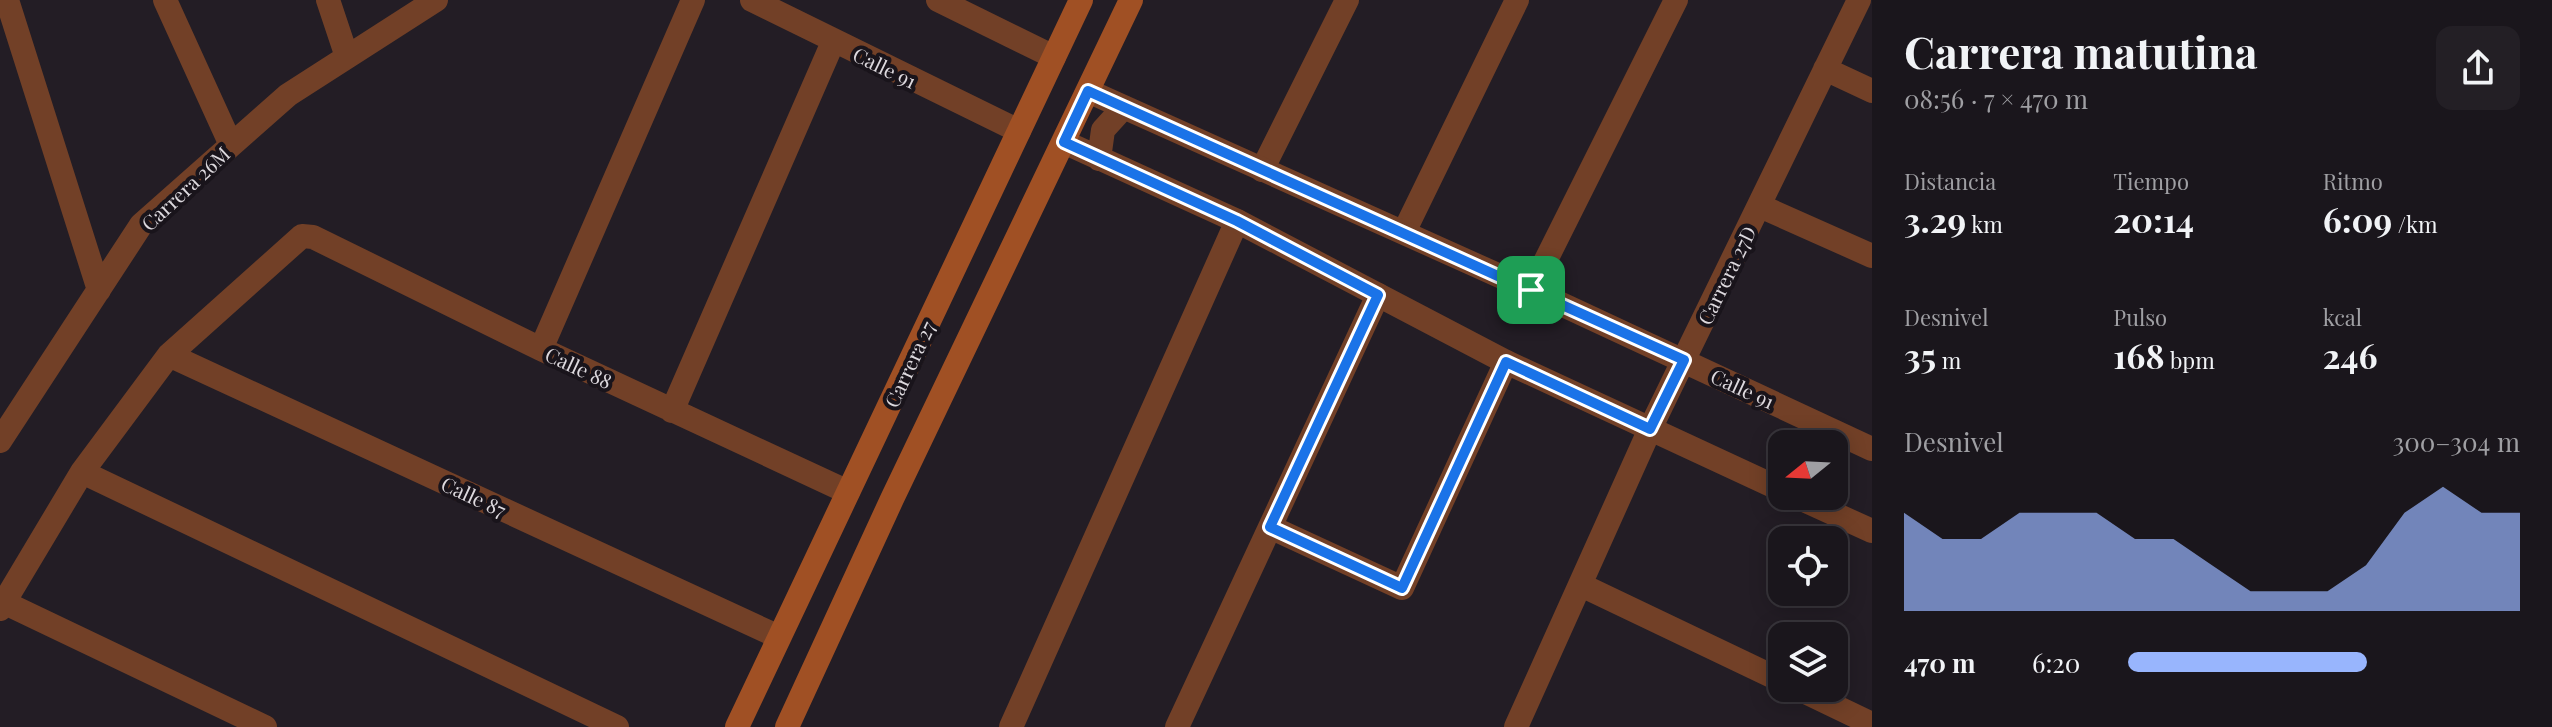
<!DOCTYPE html>
<html lang="es">
<head>
<meta charset="utf-8">
<style>
  :root { --surface:#1a161c; --page:#231f25; --text:#f1f3f6; --muted:#9f9fa3; --line:#38353b; --accent:#98b5fd }
  body { margin:0; font-family:"Playfair Display",serif; background:var(--page); color:var(--text); height:100vh; display:flex; flex-direction:column; font-size:30px; white-space:nowrap }
  * { box-sizing:border-box; margin:0 }
  p { font-size:26px; color:var(--muted) }
  .icon { flex:none; width:44px; height:44px; fill:none; stroke:currentColor; stroke-width:2; stroke-linecap:round; stroke-linejoin:round }
  .map { position:relative; flex:1; overflow:hidden }
  .panel { display:flex; flex-direction:column; background:var(--surface); width:680px }
  .panel>* { flex:none }
  .needle { width:52px; rotate:252deg }
  .controls { position:absolute; left:1768px; top:430px; display:grid; gap:16px }
  .controls a { display:grid; place-items:center; width:80px; height:80px; border-radius:16px; background:var(--surface); box-shadow:0 4px 20px #0003,0 0 0 2px var(--line); font-size:40px }
  .pin { position:absolute; display:grid; place-items:center; width:68px; height:68px; color:#fff; margin:-34px; border-radius:16px; box-shadow:0 4px 12px #0006 }
  .round { display:grid; place-items:center; flex:none; width:84px; height:84px; border-radius:16px; background:var(--page) }
  .overview { display:flex; align-items:center; justify-content:space-between; height:136px; padding:0 32px }
  h1 { font-size:44px; font-weight:700; line-height:60px }
  .metrics { display:grid; grid-template-columns:repeat(3,1fr); gap:12px; height:136px; padding:8px 32px }
  .metrics div { display:grid; align-content:center }
  .metrics b { font-size:34px; font-weight:700 }
  .metrics small { font-size:22px; font-weight:400 }
  .metrics p { font-size:22px }
  .chart { height:224px; padding:16px 32px }
  .chart p { display:flex; justify-content:space-between }
  .chart svg { width:100%; height:144px; margin-top:8px; fill:var(--accent); opacity:.7 }
  ul { padding:0 32px; list-style:none; font-size:26px }
  li { display:grid; grid-template-columns:128px 96px 1fr; align-items:center; height:60px }
  li i { height:20px; border-radius:10px; background:var(--accent) }
  main { display:flex; flex:1; min-height:0 }
  .map>svg:first-child { display:block }
</style>
</head>
<body>
<main>
<div class="map">
<svg width="1872" height="727" viewBox="0 0 1872 727">
  <rect width="100%" height="100%" fill="#231d25"/>
  <g fill="none" stroke-linecap="round" stroke-linejoin="round">
    <path stroke="#724027" stroke-width="24" d="M7,0L99,290
      M165,0L231,145
      M328,0L347,57
      M752,0L1019,131
      M938,0L1054,57
      M1825,69L1872,91
      M1262,170L1347,0
      M1760,206L1872,256
      M1404,232L1517,0
      M1531,290L1676,0
      M541,349L693,0
      M169,355L779,637
      M672,411L833,42
      M0,441L141,225L288,95L436,0
      M82,472L617,727
      M1270,527L1402,588L1506,362
      M1581,585L1782,681
      M3,602L265,727
      M0,609L82,472L169,355L302,236L313,237L541,349L848,492
      M1797,688L1872,724
      M1011,727L1237,221
      M1177,727L1378,295
      M1516,727L1650,429L1859,0"/>
    <path stroke="#724027" stroke-width="24" d="M1088,91L1531,290L1872,449
      M1064,142L1237,221L1506,362L1782,490
      M1099,159L1103,130L1123,108
      M1795,496L1872,531"/>
    <path stroke="#a05024" stroke-width="24" d="M737,727L1081,0
      M787,727L892,499L1131,0"/>
  </g>
  <g fill="none" stroke-linecap="round" stroke-linejoin="round">
    <g stroke="#fff" stroke-width="16">
      <path id="route" d="M1088,91L1684,360L1650,429L1506,362L1402,588L1270,527L1378,295L1237,221L1064,142Z"/>
    </g>
    <use href="#route" stroke="#1a73e8" stroke-width="10"/>
  </g>
  <g text-anchor="middle" dominant-baseline="central" stroke-width="8" stroke-linejoin="round" paint-order="stroke">
    <g font-size="20" fill="#ddd9de" stroke="#19141b">
      <text transform="translate(885 67) rotate(26)">Calle 91</text>
      <text transform="translate(185 188) rotate(-43)">Carrera 26M</text>
      <text transform="translate(1726 275) rotate(-64)">Carrera 27D</text>
      <text transform="translate(909 364) rotate(-65)">Carrera 27</text>
      <text transform="translate(579 367) rotate(25)">Calle 88</text>
      <text transform="translate(1743 388) rotate(25)">Calle 91</text>
      <text transform="translate(474 496) rotate(25)">Calle 87</text>
    </g>
  </g>
</svg>
<div class="controls">
<a><svg class="needle" viewBox="-14 -14 28 28"><path d="M0-13l5 13h-10z" fill="#e53935"/><path d="M0 13l5-13h-10z" fill="#9f9fa3"/></svg></a>
<a><svg class="icon" aria-label="locate" viewBox="0 0 24 24"><circle cx="12" cy="12" r="6"/><path d="M12 2v4M12 18v4M2 12h4M18 12h4"/></svg></a>
<a><svg class="icon" aria-label="layers" viewBox="0 0 24 24"><path d="M12 4l9 5-9 5-9-5zM3 14l9 5 9-5"/></svg></a>
</div>
<div class="pin" style="left:1531px;top:290px;background:#1e9e55"><svg class="icon" aria-label="arrive" viewBox="0 0 24 24"><path d="M6 21V4h12l-3 4 3 4H6"/></svg></div>
</div>
<section class="panel">
<div class="overview"><div><h1>Carrera matutina</h1><p>08:56 · 7 × 470 m</p></div><a class="round"><svg class="icon" aria-label="share" viewBox="0 0 24 24"><path d="M12 15V3M7 8l5-5 5 5M5 13v7h14v-7"/></svg></a></div>
<div class="metrics">
<div><p>Distancia</p><b>3.29<small> km</small></b></div>
<div><p>Tiempo</p><b>20:14</b></div>
<div><p>Ritmo</p><b>6:09<small> /km</small></b></div>
</div>
<div class="metrics">
<div><p>Desnivel</p><b>35<small> m</small></b></div>
<div><p>Pulso</p><b>168<small> bpm</small></b></div>
<div><p>kcal</p><b>246</b></div>
</div>
<div class="chart"><p><span>Desnivel</span>300–304 m</p>
<svg viewBox="0 0 160 44" preserveAspectRatio="none"><path d="M0 44V14L10 22L20 22L30 14L40 14L50 14L60 22L70 22L80 30L90 38L100 38L110 38L120 30L130 14L140 6L150 14L160 14V44z"/></svg>
</div>
<ul>
<li><b>470 m</b>6:20<i style="width:61%"></i></li>
</ul>
</section>
</main>
</body>
</html>
